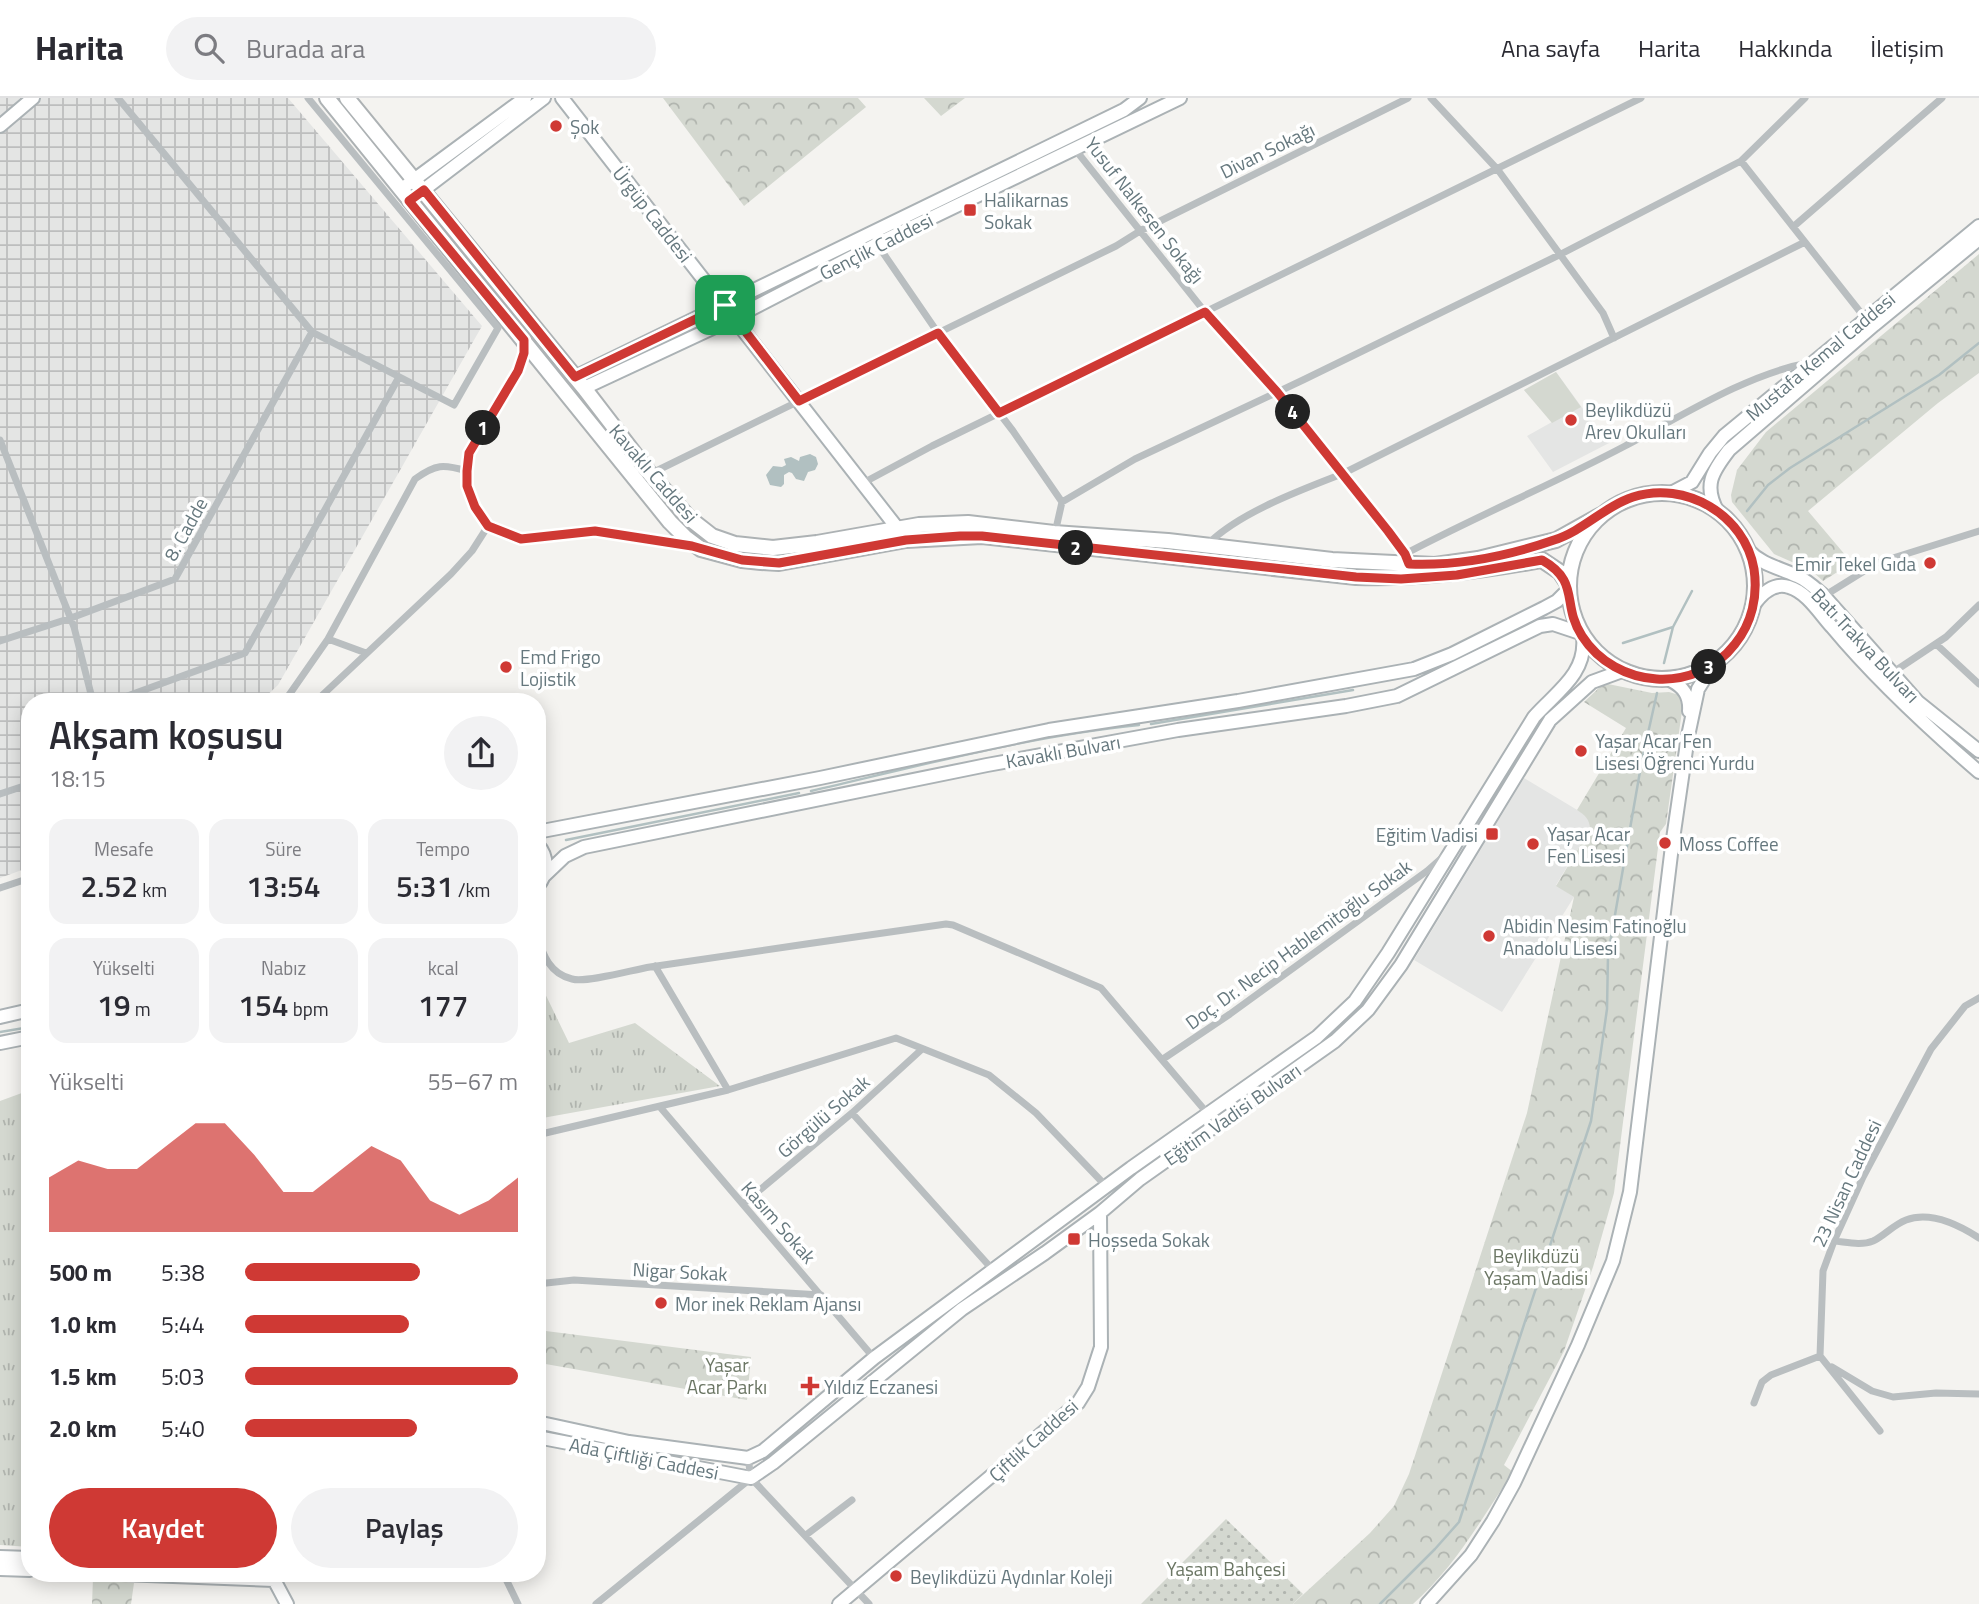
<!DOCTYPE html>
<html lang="tr">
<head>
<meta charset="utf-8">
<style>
  :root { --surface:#fff; --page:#f2f2f3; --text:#2b2b33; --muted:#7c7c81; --line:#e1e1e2; --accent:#cf3934 }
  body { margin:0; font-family:"Titillium Web",sans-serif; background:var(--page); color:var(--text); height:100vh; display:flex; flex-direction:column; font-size:26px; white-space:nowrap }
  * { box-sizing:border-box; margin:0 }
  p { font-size:23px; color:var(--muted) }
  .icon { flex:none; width:38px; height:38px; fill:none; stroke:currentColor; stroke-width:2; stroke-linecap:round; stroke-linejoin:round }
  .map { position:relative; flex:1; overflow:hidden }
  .panel { position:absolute; left:21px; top:595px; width:525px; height:889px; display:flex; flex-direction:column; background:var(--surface); border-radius:28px; box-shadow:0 4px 18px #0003 }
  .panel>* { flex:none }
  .pin { position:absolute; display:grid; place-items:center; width:60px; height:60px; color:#fff; margin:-30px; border-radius:14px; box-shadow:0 4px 10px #0006 }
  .km { position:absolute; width:35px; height:35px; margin:-18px; border-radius:50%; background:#222; color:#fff; font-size:19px; line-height:35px; text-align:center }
  .round { display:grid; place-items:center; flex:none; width:74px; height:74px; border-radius:37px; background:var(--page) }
  .summary { display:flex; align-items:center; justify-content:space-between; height:119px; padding:0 28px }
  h1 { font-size:38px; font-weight:600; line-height:52px }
  .figures { display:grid; grid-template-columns:repeat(3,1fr); gap:10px; height:119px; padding:7px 28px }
  .figures div { display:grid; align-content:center; border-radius:18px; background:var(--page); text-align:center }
  .figures b { font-size:30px; font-weight:600 }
  .figures small { font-size:19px; font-weight:400 }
  .figures p { font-size:19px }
  .chart { height:196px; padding:14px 28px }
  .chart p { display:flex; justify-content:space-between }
  .chart svg { width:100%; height:126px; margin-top:7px; fill:var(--accent); opacity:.7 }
  .button { display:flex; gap:14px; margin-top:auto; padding:14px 28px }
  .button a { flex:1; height:80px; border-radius:42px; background:var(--accent); color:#fff; font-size:28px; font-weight:600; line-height:80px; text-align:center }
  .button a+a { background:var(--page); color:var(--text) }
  ul { padding:0 28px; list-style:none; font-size:23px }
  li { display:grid; grid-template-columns:112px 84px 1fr; align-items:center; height:52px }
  li i { height:18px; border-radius:9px; background:var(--accent) }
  header { display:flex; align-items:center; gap:42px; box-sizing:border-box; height:98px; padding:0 35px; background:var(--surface); border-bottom:2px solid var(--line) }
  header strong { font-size:33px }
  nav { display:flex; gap:38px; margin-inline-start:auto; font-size:24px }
  .search { width:490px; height:63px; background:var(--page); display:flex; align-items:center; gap:18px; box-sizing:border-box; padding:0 24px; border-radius:38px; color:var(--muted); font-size:26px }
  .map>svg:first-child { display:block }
</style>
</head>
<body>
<header>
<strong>Harita</strong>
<div class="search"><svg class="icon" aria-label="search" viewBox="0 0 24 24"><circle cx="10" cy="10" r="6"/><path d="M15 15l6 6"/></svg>Burada ara</div>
<nav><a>Ana sayfa</a><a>Harita</a><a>Hakkında</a><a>İletişim</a></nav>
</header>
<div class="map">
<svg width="1979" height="1506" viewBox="0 0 1979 1506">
  <defs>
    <pattern id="industrial-grid" width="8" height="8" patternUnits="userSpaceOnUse" patternTransform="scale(1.75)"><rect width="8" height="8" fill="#e4e5e4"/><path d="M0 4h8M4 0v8" fill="none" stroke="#bdbebe"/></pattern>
    <pattern id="grass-tufts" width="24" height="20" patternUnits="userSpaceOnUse" patternTransform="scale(1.75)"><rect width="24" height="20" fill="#d4d8d0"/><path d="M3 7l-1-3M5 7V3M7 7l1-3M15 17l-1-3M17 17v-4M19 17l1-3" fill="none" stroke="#b0b4ae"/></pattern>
    <pattern id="park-crowns" width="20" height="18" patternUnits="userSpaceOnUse" patternTransform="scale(1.75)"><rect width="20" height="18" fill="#d4d8d0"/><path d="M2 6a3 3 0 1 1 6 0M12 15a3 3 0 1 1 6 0" fill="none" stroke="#b0b4ae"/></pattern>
    <pattern id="garden-dots" width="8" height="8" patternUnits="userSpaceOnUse" patternTransform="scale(1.75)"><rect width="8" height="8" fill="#d4d8d0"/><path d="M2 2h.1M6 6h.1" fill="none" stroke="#b0b4ae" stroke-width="1.8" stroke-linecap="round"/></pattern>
  </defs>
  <rect width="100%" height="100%" fill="#f4f3f0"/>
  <path fill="#e4e5e4" d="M1556,274L1594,326L1611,344L1553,374L1527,338L1552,324L1524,292Z
    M1524,680L1584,716L1590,724V731L1556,787L1574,799L1502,914L1414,862Z"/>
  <path fill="url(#industrial-grid)" d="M0,0H288L482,228L278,587L261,603L30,604V769L0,780Z"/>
  <path fill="url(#grass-tufts)" d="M537,879L569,945L635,925L720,988L537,1021Z
    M30,992V1449L0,1447V1003Z"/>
  <path fill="url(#park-crowns)" d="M663,0H858L866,9L744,108Z
    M924,0H965L941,18Z
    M1979,156V275L1938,305L1808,413L1852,465L1823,483L1812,473L1774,456L1732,404L1731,397L1737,372L1766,334Z
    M1608,586L1652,595L1669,594L1679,597L1683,606L1666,726L1660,734L1614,1095L1593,1169L1564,1253L1504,1367L1513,1374C1482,1420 1455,1469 1413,1506H1293L1370,1435L1394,1408L1409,1376L1527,1015L1574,799L1556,788L1590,731C1590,722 1585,717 1577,712L1626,630L1584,604L1600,589Z
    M538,1232L751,1259L747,1302L540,1265Z
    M93,1480L134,1485L131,1506H92Z"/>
  <path fill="url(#garden-dots)" d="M1226,1421L1303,1496L1293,1506H1141Z"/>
  <path fill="#d4d8d0" d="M1556,274L1581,309L1552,325L1524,292Z"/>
  <path fill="#b1c0c1" d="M810,356L816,359L818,366L815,372L808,374L804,383L796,381L792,375L789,374L784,377V386L781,389L770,387L766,377L773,368L782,369L786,367L784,361L791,359L799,363L800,359Z"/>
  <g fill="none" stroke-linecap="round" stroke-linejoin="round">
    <path stroke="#b1c0c1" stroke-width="2.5" d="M1747,413L1768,387L1790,370L1939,277L1979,245
      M1623,545L1673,529
      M1664,565L1673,529L1692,493
      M1151,626L1353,592
      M811,693C919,668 1028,638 1139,627
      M566,742L799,695
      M0,934L30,929
      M1380,1506L1435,1451L1459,1424L1591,1023L1607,911L1608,857L1642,662L1657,595"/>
    <g stroke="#abb2b5" stroke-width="16">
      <path id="secondary" d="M562,0L898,431
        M0,28L33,0
        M407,87L525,0
        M409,103L544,0
        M575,279L1124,12L1140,0
        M584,290L734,220L877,146L1180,0
        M1671,395L1692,384L1710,355L1724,338L1979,128
        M1718,414C1703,388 1712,374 1729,352L1874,227L1979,141
        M1748,452C1762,467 1778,469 1797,478C1807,482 1815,490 1824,498L1918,604L1979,653
        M1753,508C1761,496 1774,484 1789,489C1807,494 1820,516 1832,529C1876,582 1927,629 1979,674
        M1670,582C1684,589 1690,598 1689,613
        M537,734L820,680L1049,632L1238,603L1414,571L1452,556L1544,510L1557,503L1568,492
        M537,746C549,759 548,776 537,789
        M544,778L565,758L584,749L987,667L1178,632L1346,608L1397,598L1540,528L1553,526L1580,535
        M0,919L30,912
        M0,945L30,939
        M537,1324L629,1344L748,1360L763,1353L874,1260L1131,1070L1317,939L1355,903L1388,855L1534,619C1556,594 1587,576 1583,539
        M537,1339L751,1380L773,1365L962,1211L1045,1155L1100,1115L1140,1081L1335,943L1368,912L1401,867L1550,622L1592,584L1622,573
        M0,1459L30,1460
        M0,1471L30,1472
        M96,1475L274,1482L279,1475
        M271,1476L287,1506
        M839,1506L1078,1305L1088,1289L1101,1249L1100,1115
        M1427,1506L1471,1457L1493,1423L1514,1385L1578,1247L1613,1163L1630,1094L1672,748L1688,638L1698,591L1713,567"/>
    </g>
    <g stroke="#adb2b4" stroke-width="18">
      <path id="primary" d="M327,0L670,424L685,439L701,451L742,462L761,464L779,465L906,442L982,438L1356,479C1421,481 1479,473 1542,462L1560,474L1568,486
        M347,0L584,290L650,376L689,420L712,438L735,446L773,450L817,445L919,427L968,425L1054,435L1168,443L1332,462L1435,467L1478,461L1556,442L1601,417
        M1569 488a93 93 0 1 1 186 0a93 93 0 1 1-186 0Z"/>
    </g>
    <path stroke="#b9bec0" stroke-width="7" d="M118,0L312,234L454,307L498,230L308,0
      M1431,0L1498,72L1603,215L1614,240
      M1074,50L1205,214L1277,294L1388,434L1405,456L1409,466
      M1741,63L1865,220
      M1793,129L1942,0
      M877,146L938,235L1013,333L1062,404L1055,435
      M524,246V255L518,273L469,355L467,388L475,409L488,428L521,441L595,433L694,448
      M0,342L74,529L93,604
      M650,376L1116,148L1140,133L1408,0
      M863,385L932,348L1641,0
      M1062,404L1135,361L1303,282L1559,157L1741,63L1805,0
      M1207,447C1238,415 1301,392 1342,376L1805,144
      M1405,456C1477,418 1553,386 1625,348C1680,319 1747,276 1808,265
      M1824,498L1877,465L1979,433
      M328,541L366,555
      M0,543L71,520L175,481L312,234
      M1936,546L1979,586
      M1892,575L1946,539L1979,507
      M111,604L245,555L399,279
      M281,604L289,597L328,541L415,381C436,366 443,366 467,373
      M315,604L451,476L472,453L488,428
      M0,696L30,686
      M0,790L30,780
      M537,838C543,857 550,876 572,881C587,885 632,872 650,869C749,854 847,840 946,826L953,827L1101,890L1208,1016
      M655,868L728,992
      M1163,961L1230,916L1427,773L1444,758
      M660,1009L874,1260
      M852,1015L993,1172
      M537,1037L728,992L896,940L989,977L1036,1015L1106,1088
      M743,1106L852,1015L921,952
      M1834,1143C1846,1144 1861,1148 1873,1143C1884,1138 1893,1127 1906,1122C1930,1113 1959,1127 1979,1140
      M537,1186L574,1182L821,1197
      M1832,1269L1872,1293L1893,1299L1936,1295L1979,1296
      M1754,1305L1762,1284L1771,1277L1820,1258
      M1880,1333L1820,1258L1823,1173L1834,1143L1863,1079L1931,951L1965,908L1979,900
      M748,1360L751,1380
      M751,1380L869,1506
      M806,1437L852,1402
      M503,1475L518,1506
      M596,1506L750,1381"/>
    <use href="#secondary" stroke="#fff" stroke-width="12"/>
    <use href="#primary" stroke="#fff" stroke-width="14"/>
  </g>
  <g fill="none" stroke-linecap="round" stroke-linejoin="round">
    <g stroke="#fff" stroke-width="14">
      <path id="route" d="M424,92L575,279L725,207L799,303L938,235L999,315L1205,214L1277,294L1388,433L1405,456L1409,466C1457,468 1508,458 1554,442C1583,433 1605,408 1633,399C1685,382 1745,417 1754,471C1758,498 1752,525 1735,546C1696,597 1616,591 1582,538C1561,506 1581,484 1542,462L1457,477L1401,481L1356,479L982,438H960L906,442L779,465L742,462L692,448L595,433L521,441L488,428L475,409L467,388V373L469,355L518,273L524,255V242L409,103Z"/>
    </g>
    <use href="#route" stroke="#cf3934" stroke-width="9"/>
  </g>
  <g fill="#cf3934" stroke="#fff" stroke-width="2.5">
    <circle cx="556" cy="28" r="7"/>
    <rect x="963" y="105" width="14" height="14" rx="3.5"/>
    <circle cx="1571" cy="322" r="7"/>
    <circle cx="1930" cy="465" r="7"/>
    <circle cx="506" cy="569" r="7"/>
    <circle cx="1581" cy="653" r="7"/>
    <rect x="1485" y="729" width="14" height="14" rx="3.5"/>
    <circle cx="1665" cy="745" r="7"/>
    <circle cx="1533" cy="746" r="7"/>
    <circle cx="1489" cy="838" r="7"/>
    <rect x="1067" y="1134" width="14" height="14" rx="3.5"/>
    <circle cx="661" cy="1205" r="7"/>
    <path d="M806.5 1277.5h7v7h7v7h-7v7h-7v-7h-7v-7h7z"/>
    <circle cx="896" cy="1478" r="7"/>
  </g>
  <g text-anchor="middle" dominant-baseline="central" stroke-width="7" stroke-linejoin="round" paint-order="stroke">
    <g font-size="19" fill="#66787e" stroke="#fff" text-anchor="start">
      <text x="570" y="28">Şok</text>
      <text x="984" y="101">Halikarnas<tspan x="984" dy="22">Sokak</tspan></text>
      <text x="1585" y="311">Beylikdüzü<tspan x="1585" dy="22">Arev Okulları</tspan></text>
      <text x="1916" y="465" text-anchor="end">Emir Tekel Gıda</text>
      <text x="520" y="558">Emd Frigo<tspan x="520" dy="22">Lojistik</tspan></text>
      <text x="1595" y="642">Yaşar Acar Fen<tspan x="1595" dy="22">Lisesi Öğrenci Yurdu</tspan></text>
      <text x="1547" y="735">Yaşar Acar<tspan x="1547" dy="22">Fen Lisesi</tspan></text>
      <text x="1478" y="736" text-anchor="end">Eğitim Vadisi</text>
      <text x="1679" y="745">Moss Coffee</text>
      <text x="1503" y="827">Abidin Nesim Fatinoğlu<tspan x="1503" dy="22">Anadolu Lisesi</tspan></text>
      <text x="1088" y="1141">Hoşseda Sokak</text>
      <text x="675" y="1205">Mor inek Reklam Ajansı</text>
      <text x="824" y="1288">Yıldız Eczanesi</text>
      <text x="910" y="1478">Beylikdüzü Aydınlar Koleji</text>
    </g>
    <g font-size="19" fill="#66787e" stroke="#fff">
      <text transform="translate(1267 52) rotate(-26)">Divan Sokağı</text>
      <text transform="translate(1145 112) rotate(52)">Yusuf Nalkesen Sokağı</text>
      <text transform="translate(653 116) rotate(52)">Ürgüp Caddesi</text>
      <text transform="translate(876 148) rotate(-27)">Gençlik Caddesi</text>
      <text transform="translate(1820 258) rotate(-40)">Mustafa Kemal Caddesi</text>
      <text transform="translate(654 375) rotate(49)">Kavaklı Caddesi</text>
      <text transform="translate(185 431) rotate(-61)">8. Cadde</text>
      <text transform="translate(1866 547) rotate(47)">Batı Trakya Bulvarı</text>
      <text transform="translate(1063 653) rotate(-10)">Kavaklı Bulvarı</text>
      <text transform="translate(1298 846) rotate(-36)">Doç. Dr. Necip Hablemitoğlu Sokak</text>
      <text transform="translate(1232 1016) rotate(-35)">Eğitim Vadisi Bulvarı</text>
      <text transform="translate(823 1018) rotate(-41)">Görgülü Sokak</text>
      <text transform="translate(1846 1085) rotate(-65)">23 Nisan Caddesi</text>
      <text transform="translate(779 1124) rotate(49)">Kasım Sokak</text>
      <text transform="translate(680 1173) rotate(3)">Nigar Sokak</text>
      <text transform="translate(1033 1342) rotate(-42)">Çiftlik Caddesi</text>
      <text transform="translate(644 1360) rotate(11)">Ada Çiftliği Caddesi</text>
    </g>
    <g font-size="19" fill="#6b7664" stroke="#fff">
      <text x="1536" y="1157">Beylikdüzü<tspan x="1536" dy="22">Yaşam Vadisi</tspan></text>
      <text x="727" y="1266">Yaşar<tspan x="727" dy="22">Acar Parkı</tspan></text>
      <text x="1226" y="1470">Yaşam Bahçesi</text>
    </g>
  </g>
</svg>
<div class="pin" style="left:725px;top:207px;background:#1e9e55"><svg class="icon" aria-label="arrive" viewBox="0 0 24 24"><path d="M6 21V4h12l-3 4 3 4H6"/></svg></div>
<b class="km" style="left:483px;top:330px">1</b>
<b class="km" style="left:1076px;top:450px">2</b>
<b class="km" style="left:1709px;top:569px">3</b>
<b class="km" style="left:1293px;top:314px">4</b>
<section class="panel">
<div class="summary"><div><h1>Akşam koşusu</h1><p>18:15</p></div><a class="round"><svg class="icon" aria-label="share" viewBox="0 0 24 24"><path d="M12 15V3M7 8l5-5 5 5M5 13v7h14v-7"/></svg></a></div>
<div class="figures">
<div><p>Mesafe</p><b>2.52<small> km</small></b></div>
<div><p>Süre</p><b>13:54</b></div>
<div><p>Tempo</p><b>5:31<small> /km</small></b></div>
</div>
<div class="figures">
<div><p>Yükselti</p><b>19<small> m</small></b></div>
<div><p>Nabız</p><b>154<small> bpm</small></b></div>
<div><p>kcal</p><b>177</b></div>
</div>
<div class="chart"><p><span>Yükselti</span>55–67 m</p>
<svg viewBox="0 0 160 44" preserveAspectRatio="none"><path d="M0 44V25L10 19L20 22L30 22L40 14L50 6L60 6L70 17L80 30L90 30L100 22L110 14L120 19L130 33L140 38L150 33L160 25V44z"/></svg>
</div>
<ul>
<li><b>500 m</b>5:38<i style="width:64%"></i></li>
<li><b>1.0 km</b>5:44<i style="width:60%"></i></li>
<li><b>1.5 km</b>5:03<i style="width:100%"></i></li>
<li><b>2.0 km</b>5:40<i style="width:63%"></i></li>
</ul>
<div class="button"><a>Kaydet</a><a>Paylaş</a></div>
</section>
</div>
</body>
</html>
